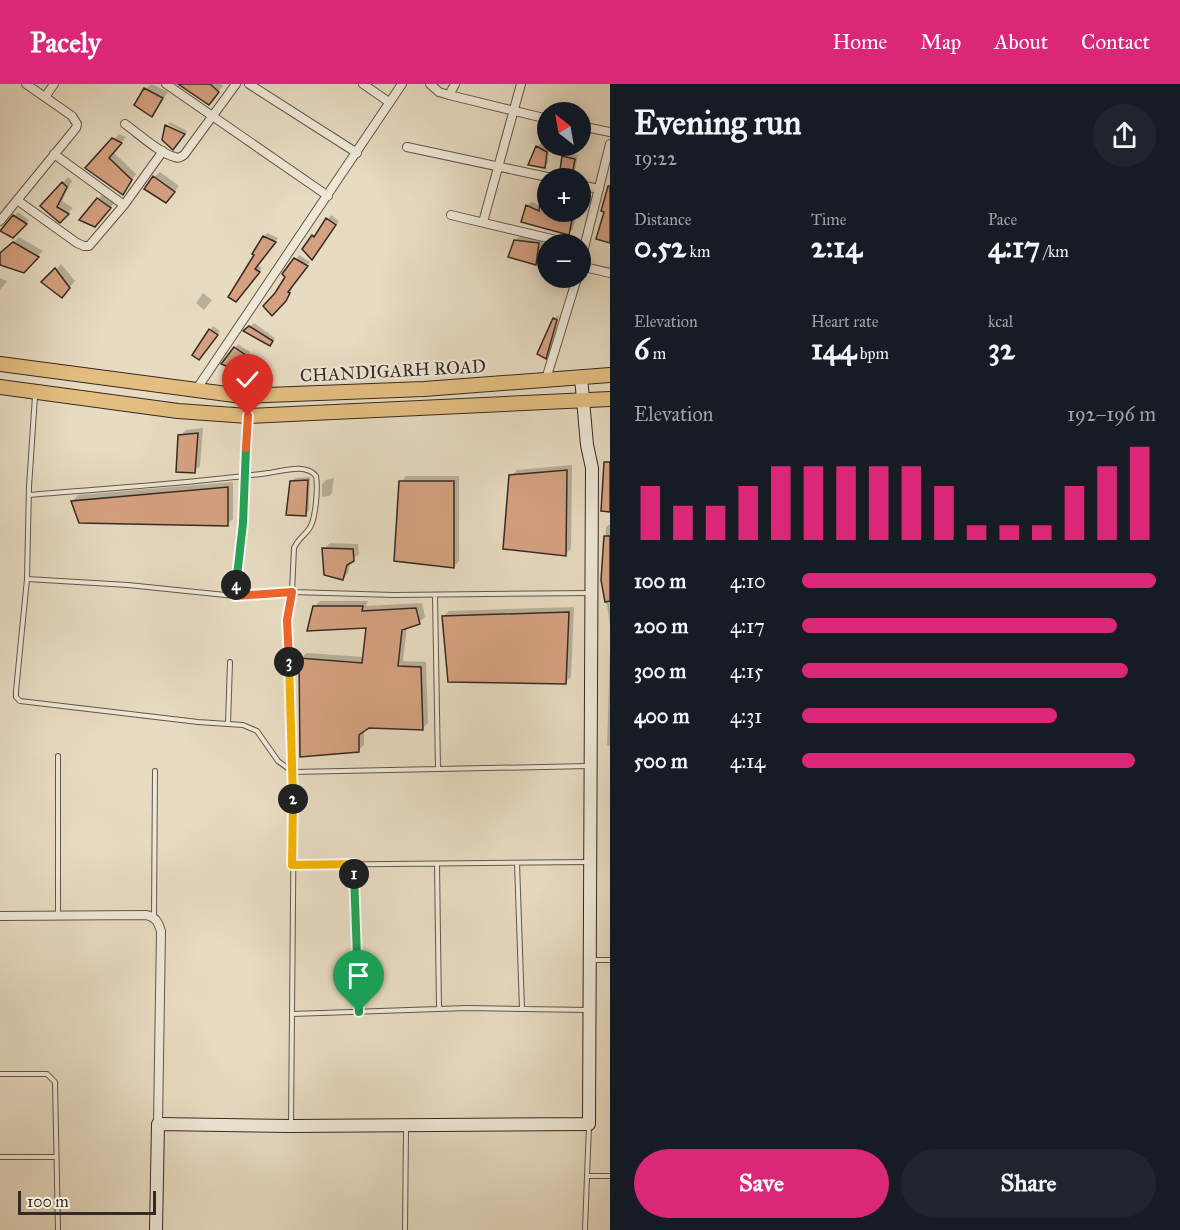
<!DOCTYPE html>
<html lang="en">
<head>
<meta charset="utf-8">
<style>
  :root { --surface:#171b24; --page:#20242c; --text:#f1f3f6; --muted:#9ea1a6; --accent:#db2777 }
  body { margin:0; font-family:"IM FELL Great Primer",serif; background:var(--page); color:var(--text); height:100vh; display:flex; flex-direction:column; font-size:22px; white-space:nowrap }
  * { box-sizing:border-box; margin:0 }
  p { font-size:20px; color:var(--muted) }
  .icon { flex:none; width:33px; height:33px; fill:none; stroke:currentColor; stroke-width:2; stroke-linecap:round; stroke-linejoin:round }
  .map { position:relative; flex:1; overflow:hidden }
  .drawer { display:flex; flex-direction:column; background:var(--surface); width:570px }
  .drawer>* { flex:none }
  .needle { width:39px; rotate:329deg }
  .tools { position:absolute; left:537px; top:18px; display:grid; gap:12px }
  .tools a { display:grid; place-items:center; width:54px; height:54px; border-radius:50%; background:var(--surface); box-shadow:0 3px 15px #0003; font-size:30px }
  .scale { position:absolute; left:18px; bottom:15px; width:138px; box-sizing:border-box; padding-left:6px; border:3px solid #362a24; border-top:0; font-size:16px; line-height:21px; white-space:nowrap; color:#362a24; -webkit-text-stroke:4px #efe8d7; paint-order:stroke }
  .pin { position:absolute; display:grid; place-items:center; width:51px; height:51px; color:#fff; margin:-62px -26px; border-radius:50% 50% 50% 0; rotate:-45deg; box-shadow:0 0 6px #0007 }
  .pin .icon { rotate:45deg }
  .km { position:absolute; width:30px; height:30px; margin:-15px; border-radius:50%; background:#222; color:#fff; font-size:16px; line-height:30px; text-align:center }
  .round { display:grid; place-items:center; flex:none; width:63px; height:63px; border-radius:32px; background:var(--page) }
  .overview { display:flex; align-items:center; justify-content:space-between; height:102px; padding:0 24px }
  h1 { font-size:33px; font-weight:700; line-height:45px }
  .stats { display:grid; grid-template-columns:repeat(3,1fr); gap:9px; height:102px; padding:6px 24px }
  .stats div { display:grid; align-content:center }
  .stats b { font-size:30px; font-weight:700 }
  .stats small { font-size:16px; font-weight:400 }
  .stats p { font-size:16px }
  .chart { height:168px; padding:12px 24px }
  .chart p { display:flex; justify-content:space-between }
  .chart svg { width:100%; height:108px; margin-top:6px; stroke:var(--accent); stroke-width:6 }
  .button { display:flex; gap:12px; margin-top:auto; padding:12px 24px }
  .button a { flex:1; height:69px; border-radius:36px; background:var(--accent); color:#fff; font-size:24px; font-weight:700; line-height:69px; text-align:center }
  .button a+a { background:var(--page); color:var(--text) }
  ul { padding:0 24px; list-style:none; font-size:20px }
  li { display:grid; grid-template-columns:96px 72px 1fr; align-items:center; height:45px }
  li i { height:15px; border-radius:8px; background:var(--accent) }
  header { display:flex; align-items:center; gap:36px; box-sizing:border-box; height:84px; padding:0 30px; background:var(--accent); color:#fff }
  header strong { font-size:28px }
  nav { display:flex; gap:33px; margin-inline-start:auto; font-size:21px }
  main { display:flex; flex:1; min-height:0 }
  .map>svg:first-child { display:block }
</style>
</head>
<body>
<header>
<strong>Pacely</strong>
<nav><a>Home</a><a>Map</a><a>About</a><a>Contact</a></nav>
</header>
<main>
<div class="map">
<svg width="610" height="1146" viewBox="0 0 610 1146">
  <rect width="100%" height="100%" fill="#e7dbc1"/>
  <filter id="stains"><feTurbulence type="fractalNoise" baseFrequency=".00333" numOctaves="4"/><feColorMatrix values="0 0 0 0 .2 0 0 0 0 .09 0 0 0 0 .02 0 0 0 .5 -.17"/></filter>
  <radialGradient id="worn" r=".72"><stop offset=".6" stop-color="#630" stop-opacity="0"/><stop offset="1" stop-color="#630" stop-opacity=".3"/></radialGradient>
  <path fill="#0003" d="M151,0L168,8L152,31L146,5Z
    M189,0H221L223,2L209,19Z
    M170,38L187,47L185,49L168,40Z
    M119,50L126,53L113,68L136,90L123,110L87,84Z
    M541,59L549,64L548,79L545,83L537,63Z
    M552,62H567L563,66Z
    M566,69L578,71L575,87L571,90L563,72Z
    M160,88L179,102L171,112L154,93Z
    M68,93L72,97L62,117L73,124L60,137L42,122Z
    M548,98V128H577L573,145L568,150L527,122L531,118L541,122L543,102Z
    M103,110L115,118L101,136L98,115Z
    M18,128L29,136L13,152L2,147Z
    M331,131L339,137L316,171L313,152L318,150Z
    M267,149L278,154L257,181L262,184L239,213L264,153Z
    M521,151L544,153L542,173L536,179L515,156Z
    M19,153L43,167L23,187L0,179V171Z
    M299,171L310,178L291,204L292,205L289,212L272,230L276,210Z
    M61,180L75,197L62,212L44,198Z
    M0,194L7,197L0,206Z
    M203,209L212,216L204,226L196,219Z
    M557,232H559L549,270L545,273L554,235Z
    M254,239L275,254L270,260L246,247Z
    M213,242L220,247L202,271H194Z
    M238,260L250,268L240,281L223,280Z
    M203,344L200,382L194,387L180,352L186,346Z
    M572,381L571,465L565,470L511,392L517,386Z
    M406,392H459V477L453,483L401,398Z
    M310,393L309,427L305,430L291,397L295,394Z
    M334,394L332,409L329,412L322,413V400L326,396Z
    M233,398V435L227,440L73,417L78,411Z
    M610,440V541L603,496L606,443Z
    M330,459L358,460L359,470L351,477L348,489L343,495L324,465Z
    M320,517H368L366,522L422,519L425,533L419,538L407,543L403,577L426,578L428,639L422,645L369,643L364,646V661L358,666L301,575L306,569L364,573L368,542L314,523Z
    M574,523L571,593L565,598L443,533L449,527Z
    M610,565V662L607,661Z"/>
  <path fill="#d6a181" stroke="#362a24" stroke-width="1.5" d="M178,0H210L219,8L209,21Z
    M144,4L163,14L152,33L134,21Z
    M165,41L185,50L173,66L162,56Z
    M112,54L122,59L109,74L132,96L123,111L85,84Z
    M536,62L547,68L545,84L528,81Z
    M562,72L575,75L572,92L560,86Z
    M153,92L175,108L166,119L144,105Z
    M62,98L67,103L57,123L69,130L60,139L40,122Z
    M542,98L548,100V128H559L573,131L569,151L521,138L526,121L539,127Z
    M608,102H610V159L596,155L604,128L601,127Z
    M97,114L111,124L95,143L79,136Z
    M13,131L27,140L13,154L0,147Z
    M326,134L336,141L312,176L302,165L312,151L314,153Z
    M263,152L276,158L255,185L260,188L236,218L228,213L254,171L252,170Z
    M514,156L539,159L536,181L508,173Z
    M13,158L39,173L24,189L0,181V169Z
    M294,174L308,182L288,208L290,209L286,217L272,232L263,222L275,209L285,193L282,190Z
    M55,184L70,204L62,214L41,198Z
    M553,234L557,236L546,275L537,270Z
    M249,242L273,257L270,262L243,247Z
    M209,245L218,251L199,276L192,271Z
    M234,263L247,272L236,286L221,280Z
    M198,349L195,389L176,388L178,351Z
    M604,378H610V428L601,427Z
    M567,386L566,472L503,465L509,391Z
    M308,396L306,432L286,431L290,397Z
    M399,397H454V484L394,477Z
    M228,403V442L79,439L71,417Z
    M604,452H610V517L605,518L601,496Z
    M322,464L353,465L354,477L347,481L343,496L324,491Z
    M313,522H363L362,527L416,524L420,540L402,546L398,582L421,583L423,646L369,644L359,651V668L300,673L299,574L362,579L366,544L307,547Z
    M569,528L566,600L448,598L442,532Z"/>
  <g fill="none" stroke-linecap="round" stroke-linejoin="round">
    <g stroke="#62564b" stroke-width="6">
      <path id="lane" d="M35,312L29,403L27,495L16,607V613L20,617L198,638L243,641L257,647L278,677L293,688L589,682
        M29,411C109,404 189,400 268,389C283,387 306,379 316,392C318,403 316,436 309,445C304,452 298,455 294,464L292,508L287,536L294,707L291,1041
        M27,495L128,501L235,512L292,508L394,511L591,509
        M435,511L438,685
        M235,512L246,392L248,336
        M228,640L230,578
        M58,672V830
        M517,779L522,925
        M354,780L359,928
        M437,780L439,925
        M292,781L588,778
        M154,832L155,687
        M593,876H610
        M292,930L467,924L588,926
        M0,990H47L55,998L58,1146
        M0,1073H56
        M587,1092L589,1042
        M405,1146L406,1045
        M585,1146L587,1092H610"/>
    </g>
    <g stroke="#62564b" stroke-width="10">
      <path id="street" d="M166,0L328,112
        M249,0L357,69
        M363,0L389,18
        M430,0L439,8L449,11L548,35
        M449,11L455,0
        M45,13L54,0
        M125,40C138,49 160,70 175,73C179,75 180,73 184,71L236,0
        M580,42L610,48
        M407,63L552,94
        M54,70L124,121
        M580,101L599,105
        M17,116L77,159L84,162H89L124,121L163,67
        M451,131L573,160
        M0,137L76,44L77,40L72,32L26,0
        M483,138L521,0
        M580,180L610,60
        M580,182L610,189
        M546,295L577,194
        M196,306L402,0
        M0,832L146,831C156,833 158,838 161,847L158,1040"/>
    </g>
    <g stroke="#362a24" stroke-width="14">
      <path id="secondary" d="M156,1146L158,1040L291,1042L589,1040L592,384L587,361L581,293"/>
    </g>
    <g stroke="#362a24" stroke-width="16">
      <path id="primary" d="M0,280L242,312L424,305L610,291
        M0,303L178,327L248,332L610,315"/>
    </g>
    <use href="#lane" stroke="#efe8d7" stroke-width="4"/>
    <use href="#street" stroke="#efe8d7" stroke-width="8"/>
    <use href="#secondary" stroke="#efe8d7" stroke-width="12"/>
    <use href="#primary" stroke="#e4be80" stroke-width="14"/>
  </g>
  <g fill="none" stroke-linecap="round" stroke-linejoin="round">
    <g stroke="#fff" stroke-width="12">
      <path id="split-1" d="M354,790L359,928"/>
    </g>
    <g stroke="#fff" stroke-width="12">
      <path id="split-2" d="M293,715L292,781L354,780V790"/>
    </g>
    <g stroke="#fff" stroke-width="12">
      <path id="split-3" d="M289,578L293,715"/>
    </g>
    <g stroke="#fff" stroke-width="12">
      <path id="split-4" d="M236,501L235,512L292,508L287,536L289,578"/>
    </g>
    <g stroke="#fff" stroke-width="12">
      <path id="split-5" d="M236,501L243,439L246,364"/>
    </g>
    <g stroke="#fff" stroke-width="12">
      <path id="split-6" d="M246,364L248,332"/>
    </g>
    <use href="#split-1" stroke="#22a559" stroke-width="8"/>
    <use href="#split-2" stroke="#f5b400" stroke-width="8"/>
    <use href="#split-3" stroke="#f5b400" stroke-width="8"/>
    <use href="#split-4" stroke="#f0652b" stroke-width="8"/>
    <use href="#split-5" stroke="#22a559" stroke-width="8"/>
    <use href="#split-6" stroke="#f0652b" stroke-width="8"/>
  </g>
  <g text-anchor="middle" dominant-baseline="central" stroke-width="4.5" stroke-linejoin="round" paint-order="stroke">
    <g font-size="18" fill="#362a24" stroke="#efe8d7">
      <text transform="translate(393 287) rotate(-3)">CHANDIGARH ROAD</text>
    </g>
  </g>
  <rect width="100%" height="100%" filter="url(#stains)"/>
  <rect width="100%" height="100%" fill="url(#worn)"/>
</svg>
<div class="tools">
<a><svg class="needle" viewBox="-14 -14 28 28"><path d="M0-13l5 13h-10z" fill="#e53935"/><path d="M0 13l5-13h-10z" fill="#9ea1a6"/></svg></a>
<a>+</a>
<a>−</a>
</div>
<div class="scale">100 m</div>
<div class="pin" style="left:359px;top:928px;background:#1e9e55"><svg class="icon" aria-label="arrive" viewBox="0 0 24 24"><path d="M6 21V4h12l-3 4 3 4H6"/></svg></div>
<div class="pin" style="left:248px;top:332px;background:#d93025"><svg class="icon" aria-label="check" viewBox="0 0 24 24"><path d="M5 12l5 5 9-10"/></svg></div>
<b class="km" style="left:354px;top:790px">1</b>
<b class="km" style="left:293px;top:715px">2</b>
<b class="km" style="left:289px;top:578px">3</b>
<b class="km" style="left:236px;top:501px">4</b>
</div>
<section class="drawer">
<div class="overview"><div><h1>Evening run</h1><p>19:22</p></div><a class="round"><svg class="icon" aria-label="share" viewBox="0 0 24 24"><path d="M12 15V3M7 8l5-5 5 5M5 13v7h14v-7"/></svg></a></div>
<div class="stats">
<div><p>Distance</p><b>0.52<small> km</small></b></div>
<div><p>Time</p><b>2:14</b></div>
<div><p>Pace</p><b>4:17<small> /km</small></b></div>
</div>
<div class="stats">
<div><p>Elevation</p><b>6<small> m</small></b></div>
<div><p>Heart rate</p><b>144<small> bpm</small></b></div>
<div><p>kcal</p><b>32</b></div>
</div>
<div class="chart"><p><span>Elevation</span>192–196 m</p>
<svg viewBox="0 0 160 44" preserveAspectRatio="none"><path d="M5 44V22M15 44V30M25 44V30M35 44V22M45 44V14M55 44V14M65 44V14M75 44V14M85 44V14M95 44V22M105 44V38M115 44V38M125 44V38M135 44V22M145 44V14M155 44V6"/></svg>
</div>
<ul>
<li><b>100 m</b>4:10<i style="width:100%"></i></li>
<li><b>200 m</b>4:17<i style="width:89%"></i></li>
<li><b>300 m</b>4:15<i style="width:92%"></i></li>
<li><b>400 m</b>4:31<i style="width:72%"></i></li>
<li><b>500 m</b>4:14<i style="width:94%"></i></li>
</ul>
<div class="button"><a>Save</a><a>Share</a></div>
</section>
</main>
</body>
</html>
